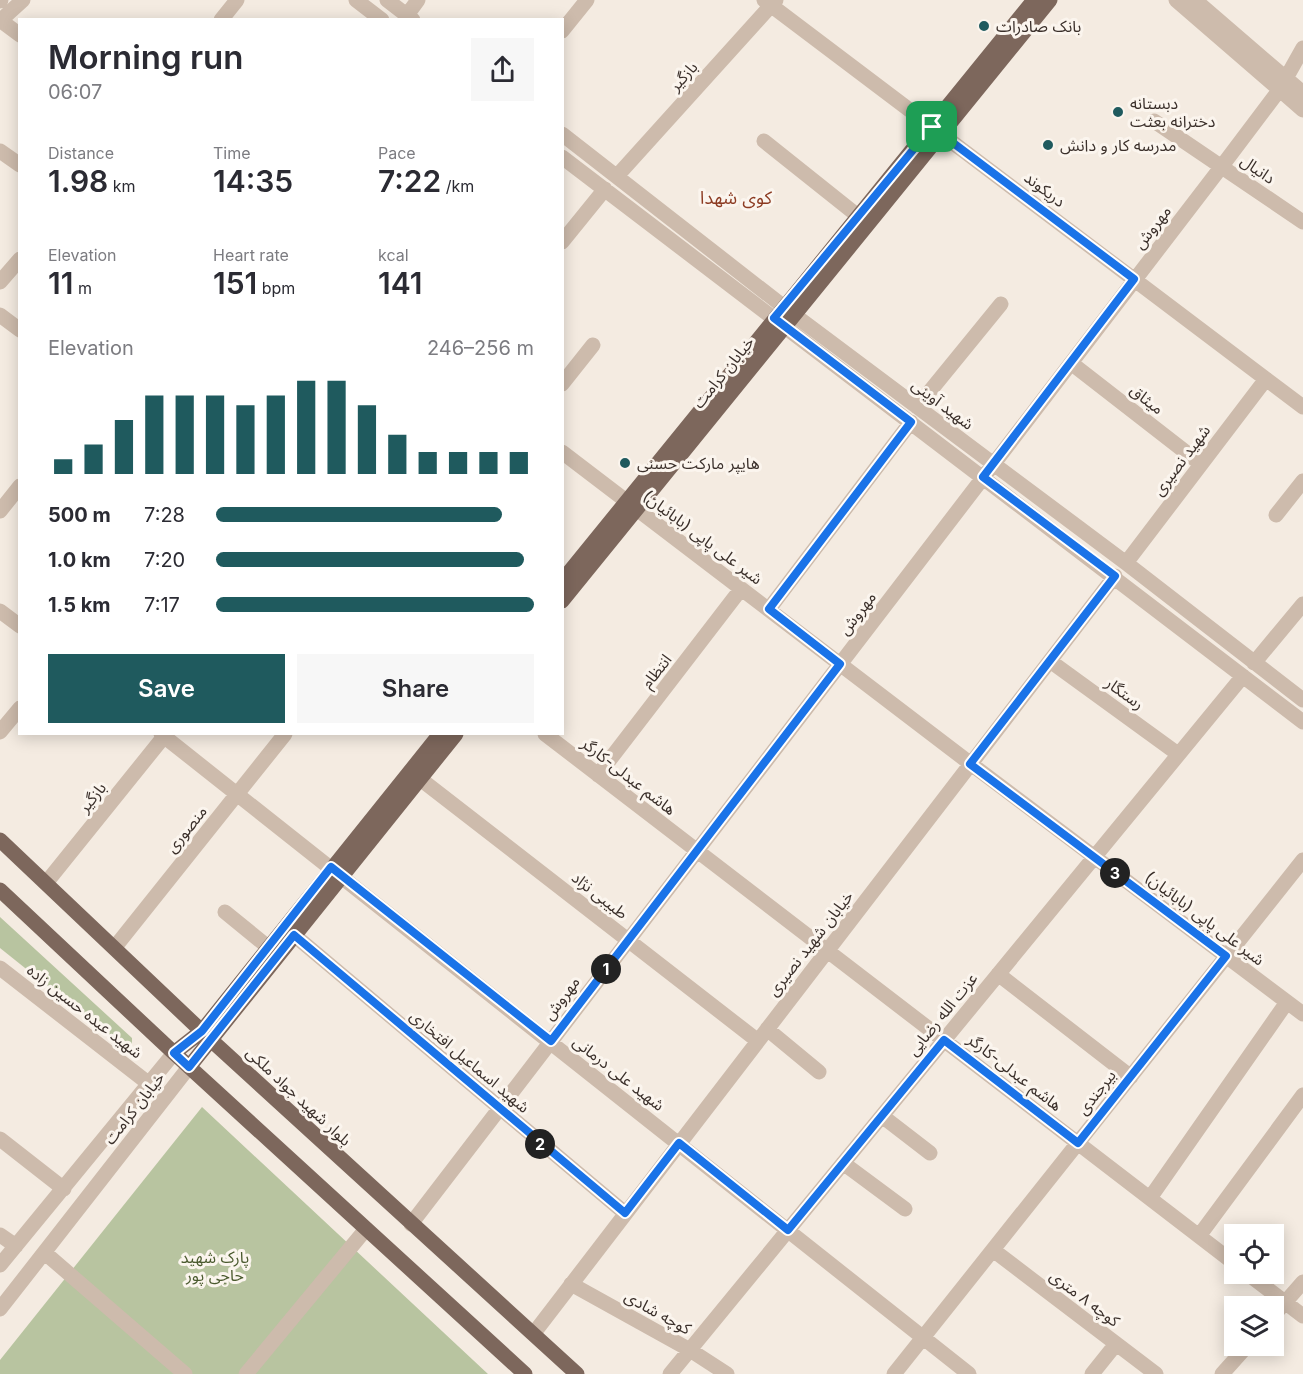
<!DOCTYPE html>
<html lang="en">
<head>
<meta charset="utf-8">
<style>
  :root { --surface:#fff; --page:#f7f7f7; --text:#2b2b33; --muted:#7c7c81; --accent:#1f5a5e }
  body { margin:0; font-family:Inter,"Noto Sans Arabic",sans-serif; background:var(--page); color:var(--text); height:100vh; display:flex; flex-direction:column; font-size:22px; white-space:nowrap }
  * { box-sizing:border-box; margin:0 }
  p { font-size:20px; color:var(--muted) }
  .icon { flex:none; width:33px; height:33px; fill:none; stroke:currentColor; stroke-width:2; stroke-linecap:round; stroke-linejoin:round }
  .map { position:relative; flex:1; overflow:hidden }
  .sheet { position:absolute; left:18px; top:18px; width:546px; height:717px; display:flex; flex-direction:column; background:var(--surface); border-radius:0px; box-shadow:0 3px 15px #0003 }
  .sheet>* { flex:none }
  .tools { position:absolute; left:1224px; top:1224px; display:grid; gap:12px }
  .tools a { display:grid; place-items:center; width:60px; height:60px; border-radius:0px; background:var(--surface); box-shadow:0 3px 15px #0003; font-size:30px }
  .pin { position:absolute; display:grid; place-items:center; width:51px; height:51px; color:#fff; margin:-26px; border-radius:12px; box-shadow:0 3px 9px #0006 }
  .km { position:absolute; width:30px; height:30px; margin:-15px; border-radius:50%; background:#222; color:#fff; font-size:16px; line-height:30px; text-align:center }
  .round { display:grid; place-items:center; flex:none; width:63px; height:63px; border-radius:0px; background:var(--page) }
  .head { display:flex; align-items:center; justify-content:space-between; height:102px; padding:0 30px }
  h1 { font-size:33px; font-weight:600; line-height:45px }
  .figures { display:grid; grid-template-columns:repeat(3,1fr); gap:9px; height:102px; padding:6px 30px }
  .figures div { display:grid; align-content:center }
  .figures b { font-size:30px; font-weight:600 }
  .figures small { font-size:16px; font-weight:400 }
  .figures p { font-size:16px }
  .chart { height:168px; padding:12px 30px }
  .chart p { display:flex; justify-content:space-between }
  .chart svg { width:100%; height:108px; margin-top:6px; stroke:var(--accent); stroke-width:6 }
  .cta { display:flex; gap:12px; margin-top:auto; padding:12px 30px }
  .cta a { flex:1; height:69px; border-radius:0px; background:var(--accent); color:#fff; font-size:24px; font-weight:600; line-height:69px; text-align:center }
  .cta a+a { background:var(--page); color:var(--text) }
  ul { padding:0 30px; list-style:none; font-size:20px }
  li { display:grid; grid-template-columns:96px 72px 1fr; align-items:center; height:45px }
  li i { height:15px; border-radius:8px; background:var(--accent) }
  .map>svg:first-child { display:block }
</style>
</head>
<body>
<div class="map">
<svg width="1303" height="1374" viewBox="0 0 1303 1374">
  <rect width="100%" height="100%" fill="#f4ebe1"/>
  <path fill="#b8c4a0" d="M0,917L132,1038V1047L125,1048L0,948Z
    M202,1107L488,1374H0V1360Z"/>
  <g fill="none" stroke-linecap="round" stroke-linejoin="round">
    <path stroke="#cdbbac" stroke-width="15" d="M356,0L382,20
      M387,0L413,20
      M764,0L1303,407
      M1176,0L1303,110
      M1195,0L1303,93
      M0,1L1,0
      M407,15L418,0
      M0,20L20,35
      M221,20L237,0
      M0,21L23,0
      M562,31L587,0
      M1154,121L1303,222
      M562,134L793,314L1126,563L1303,700
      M764,141L858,216
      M0,151L20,165
      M562,157L1303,722
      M617,176L776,0
      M562,242L605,189
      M0,282L20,259
      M0,315L20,330
      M1071,363L1201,464
      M562,384L593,345
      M917,407L1001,304
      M562,452L971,764L1303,1014
      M0,511L20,486
      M1276,515L1303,481
      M1126,563L1266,379
      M769,609L911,422
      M0,611L20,626
      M1050,661L1178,754
      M1254,663L1303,604
      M0,732L20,708
      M161,734L969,1374
      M545,734L1234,1263
      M598,775L741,589
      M419,778L758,1041
      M46,883L166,734
      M225,912L268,947
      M294,935L625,1213
      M115,947L285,734
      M0,968L148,1083
      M998,974L1131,1077
      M767,1029L819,1072
      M882,1116L930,1153
      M0,1139L64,1189
      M843,1163L905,1209
      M1150,1198L1287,1002
      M411,1224L1222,166L1280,89L1303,48
      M0,1235L16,1246
      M1199,1236L1303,1095
      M993,1250L1156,1374
      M45,1253L185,1374
      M0,1265L174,1053
      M1248,1274L1303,1316
      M571,1284L690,1350L727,1374
      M0,1309L189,1067
      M1274,1315L1303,1282
      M534,1333L1115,576
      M246,1374L366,1229
      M670,1374L1243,676
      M894,1374L1303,860
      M1092,1374L1116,1344
      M1222,1374L1247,1346"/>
    <path stroke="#7d675c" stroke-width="15" d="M562,581L1034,0
      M562,601L1050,0
      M0,840L211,1040L577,1374
      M0,890L174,1053L525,1374
      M174,1053L202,1031L440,734
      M189,1067L456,734"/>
  </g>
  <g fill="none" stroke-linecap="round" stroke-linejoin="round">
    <g stroke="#fff" stroke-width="12">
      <path id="route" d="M932,127L1134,279L983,477L1115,576L970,764L1226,956L1078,1143L944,1040L788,1230L679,1143L625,1213L294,935L189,1067L174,1053L202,1031L331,867L551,1041L840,664L769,609L911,422L774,318Z"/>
    </g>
    <use href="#route" stroke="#1a73e8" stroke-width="8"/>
  </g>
  <g fill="#1f5a5e" stroke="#fbf5ee" stroke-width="2">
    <circle cx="984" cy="26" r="6"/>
    <circle cx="1118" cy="112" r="6"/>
    <circle cx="1048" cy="145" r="6"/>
    <circle cx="625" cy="463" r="6"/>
  </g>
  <g text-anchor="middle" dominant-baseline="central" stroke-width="6" stroke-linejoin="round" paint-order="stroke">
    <g font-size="16" fill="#3b302b" stroke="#fbf5ee" text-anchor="start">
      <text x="996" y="26">بانک صادرات</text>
      <text x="1130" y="103">دبستانه<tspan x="1130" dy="18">دخترانه بعثت</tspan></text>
      <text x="1060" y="145">مدرسه کار و دانش</text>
      <text x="637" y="463">هایپر مارکت حسنی</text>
    </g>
    <g font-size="16" fill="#3b302b" stroke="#fbf5ee">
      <text transform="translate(683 76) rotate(-48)">بازگیر</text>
      <text transform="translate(1258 169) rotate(35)">دانیال</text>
      <text transform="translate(1045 189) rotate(37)">دریکوند</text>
      <text transform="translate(1152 227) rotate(-52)">مهروش</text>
      <text transform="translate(723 372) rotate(-51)">خیابان کرامت</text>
      <text transform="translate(1147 399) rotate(38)">میثاق</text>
      <text transform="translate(943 404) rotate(37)">شهید آوینی</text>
      <text transform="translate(1181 460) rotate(-53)">شهید نصیری</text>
      <text transform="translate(703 537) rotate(37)">شیر علی پاپی (بابائیان)</text>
      <text transform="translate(857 613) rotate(-52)">مهروش</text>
      <text transform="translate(656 671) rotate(-52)">انتظام</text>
      <text transform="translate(1125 693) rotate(36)">رستگار</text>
      <text transform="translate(629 776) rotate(38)">هاشم عبدلی-کارگر</text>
      <text transform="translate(92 797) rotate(-51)">بازگیر</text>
      <text transform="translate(186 829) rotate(-51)">منصوری</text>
      <text transform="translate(600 895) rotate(38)">طبیبی نژاد</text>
      <text transform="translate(1205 918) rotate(37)">شیر علی پاپی (بابائیان)</text>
      <text transform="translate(810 943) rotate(-52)">خیابان شهید نصیری</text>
      <text transform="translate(561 998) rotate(-53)">مهروش</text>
      <text transform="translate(85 1011) rotate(38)">شهید عبده حسین زاده</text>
      <text transform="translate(942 1014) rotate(-51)">عزت الله رضایی</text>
      <text transform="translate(470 1061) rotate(40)">شهید اسماعیل افتخاری</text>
      <text transform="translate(1015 1072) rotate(38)">هاشم عبدلی-کارگر</text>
      <text transform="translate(619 1073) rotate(38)">شهید علی درمانی</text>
      <text transform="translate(1096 1092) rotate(-52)">بیرجندی</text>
      <text transform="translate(299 1096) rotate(43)">بلوار شهید جواد ملکی</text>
      <text transform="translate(134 1108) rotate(-52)">خیابان کرامت</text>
      <text transform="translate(1085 1298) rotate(37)">کوچه ۸ متری</text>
      <text transform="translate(658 1312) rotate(29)">کوچه شادی</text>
    </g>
    <g font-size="16" fill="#4a5a2e" stroke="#fbf5ee">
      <text x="215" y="1257">پارک شهید<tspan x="215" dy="18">حاجی پور</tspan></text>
    </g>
    <g font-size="18" fill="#8c3b22" stroke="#fbf5ee">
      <text x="736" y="197">کوی شهدا</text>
    </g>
  </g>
</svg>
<div class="tools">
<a><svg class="icon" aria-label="locate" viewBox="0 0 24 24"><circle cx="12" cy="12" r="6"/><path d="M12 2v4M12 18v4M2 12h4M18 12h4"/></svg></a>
<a><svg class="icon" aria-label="layers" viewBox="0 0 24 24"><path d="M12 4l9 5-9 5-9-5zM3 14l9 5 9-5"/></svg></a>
</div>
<div class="pin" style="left:932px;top:127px;background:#1e9e55"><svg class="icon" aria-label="arrive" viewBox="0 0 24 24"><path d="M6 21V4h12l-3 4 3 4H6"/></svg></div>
<b class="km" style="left:606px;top:969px">1</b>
<b class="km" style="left:540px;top:1144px">2</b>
<b class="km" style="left:1115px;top:873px">3</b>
<section class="sheet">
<div class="head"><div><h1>Morning run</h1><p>06:07</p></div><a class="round"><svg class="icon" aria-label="share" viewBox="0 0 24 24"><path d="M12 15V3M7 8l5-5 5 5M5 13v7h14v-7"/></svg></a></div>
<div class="figures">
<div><p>Distance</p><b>1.98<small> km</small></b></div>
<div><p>Time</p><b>14:35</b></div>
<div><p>Pace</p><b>7:22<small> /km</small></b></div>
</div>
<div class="figures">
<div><p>Elevation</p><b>11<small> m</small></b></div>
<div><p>Heart rate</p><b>151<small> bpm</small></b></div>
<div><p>kcal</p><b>141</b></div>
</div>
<div class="chart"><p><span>Elevation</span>246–256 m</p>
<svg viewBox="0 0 160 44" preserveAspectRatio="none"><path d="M5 44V38M15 44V32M25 44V22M35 44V12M45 44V12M55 44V12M65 44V16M75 44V12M85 44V6M95 44V6M105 44V16M115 44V28M125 44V35M135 44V35M145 44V35M155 44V35"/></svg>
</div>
<ul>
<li><b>500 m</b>7:28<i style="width:90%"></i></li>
<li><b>1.0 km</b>7:20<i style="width:97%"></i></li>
<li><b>1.5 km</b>7:17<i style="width:100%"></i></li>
</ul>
<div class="cta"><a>Save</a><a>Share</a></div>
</section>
</div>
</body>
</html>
